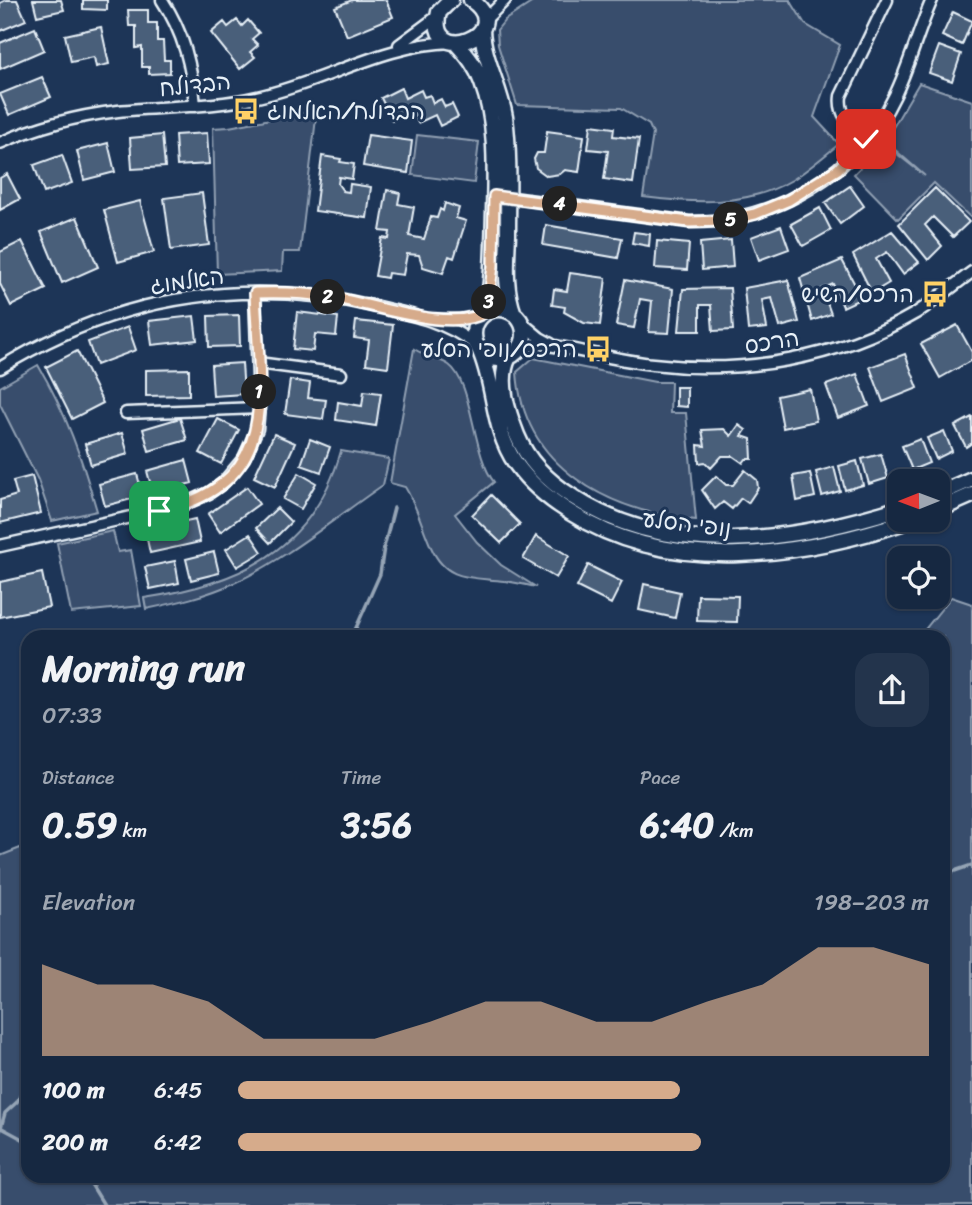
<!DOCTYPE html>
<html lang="en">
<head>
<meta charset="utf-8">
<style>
  :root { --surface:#162841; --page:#23344c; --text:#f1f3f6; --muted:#9ea6b1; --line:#35445a; --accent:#d6ab8b }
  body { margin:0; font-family:Sriracha,"Playpen Sans Hebrew",sans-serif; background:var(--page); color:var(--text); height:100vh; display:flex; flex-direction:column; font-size:26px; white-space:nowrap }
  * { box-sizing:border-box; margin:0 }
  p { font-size:23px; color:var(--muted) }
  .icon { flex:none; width:38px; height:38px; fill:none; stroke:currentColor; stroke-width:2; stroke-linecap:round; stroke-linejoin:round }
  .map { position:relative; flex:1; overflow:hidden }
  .sheet { position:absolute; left:21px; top:630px; width:929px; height:553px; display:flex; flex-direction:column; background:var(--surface); border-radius:21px; box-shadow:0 2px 5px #0004,0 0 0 2px var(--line) }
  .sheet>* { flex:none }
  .needle { width:46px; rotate:269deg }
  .tools { position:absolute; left:887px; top:469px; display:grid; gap:14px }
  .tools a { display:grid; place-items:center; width:63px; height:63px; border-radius:14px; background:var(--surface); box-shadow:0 2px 5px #0004,0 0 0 2px var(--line); font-size:35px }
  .pin { position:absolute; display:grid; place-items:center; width:60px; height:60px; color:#fff; margin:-30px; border-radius:14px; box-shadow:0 4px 10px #0006 }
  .km { position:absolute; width:35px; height:35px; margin:-18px; border-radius:50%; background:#222; color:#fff; font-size:19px; line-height:35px; text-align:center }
  .round { display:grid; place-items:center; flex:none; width:74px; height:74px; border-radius:21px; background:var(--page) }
  .summary { display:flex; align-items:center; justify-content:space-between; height:119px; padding:0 21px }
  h1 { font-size:38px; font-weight:700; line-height:52px }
  .metrics { display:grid; grid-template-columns:repeat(3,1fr); gap:10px; height:119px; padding:7px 21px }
  .metrics div { display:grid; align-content:center }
  .metrics b { font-size:35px; font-weight:700 }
  .metrics small { font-size:19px; font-weight:400 }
  .metrics p { font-size:19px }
  .chart { height:196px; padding:14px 21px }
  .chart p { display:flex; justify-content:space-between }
  .chart svg { width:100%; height:126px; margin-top:7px; fill:var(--accent); opacity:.7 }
  ul { padding:0 21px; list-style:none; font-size:23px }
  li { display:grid; grid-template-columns:112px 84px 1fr; align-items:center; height:52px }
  li i { height:18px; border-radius:9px; background:var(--accent) }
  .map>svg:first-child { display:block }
</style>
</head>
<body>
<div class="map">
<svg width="972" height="1205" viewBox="0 0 972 1205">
  <rect width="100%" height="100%" fill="#1d3557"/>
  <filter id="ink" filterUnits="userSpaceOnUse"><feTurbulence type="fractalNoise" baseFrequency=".0143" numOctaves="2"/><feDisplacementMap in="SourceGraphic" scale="14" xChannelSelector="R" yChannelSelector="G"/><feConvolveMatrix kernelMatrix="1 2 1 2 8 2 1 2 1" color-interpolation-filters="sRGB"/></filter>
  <g filter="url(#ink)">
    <path fill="#374d6c" stroke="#909fb2" stroke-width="2" d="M536,0H790L805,24L840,45L814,117L839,144C824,156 808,170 792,180C746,207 694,203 643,197L653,134L649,125L621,108L517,105L498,45L497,30L505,20Z
      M919,83L972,101V219L934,183L898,219L854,174L883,143L925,176L885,141Z
      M317,110L300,252H283L282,271L217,274L213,128L229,127Z
      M417,135L479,142L474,183L412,175Z
      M414,349C425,356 438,358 449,365C473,382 472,455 494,482L455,514L477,542L501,565L536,587C525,585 514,582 504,581C472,577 446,582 431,547C422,527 417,506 405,487L390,483Z
      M533,358L655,382H671L670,413H686L696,520C610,512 523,468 517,372Z
      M38,365C66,412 82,459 97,511L52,521L38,480L0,404V387Z
      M341,451L389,459L383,485C336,517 285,560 234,583C206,596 175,603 146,609L144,598C239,584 313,550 341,451Z
      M113,531L118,552L131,550L141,606L71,613L57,543Z
      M951,597L972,604V1205H0V856L28,845V1176H943V637H919Z"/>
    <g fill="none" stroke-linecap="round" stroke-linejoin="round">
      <path stroke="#95a4b5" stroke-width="3.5" d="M352,637L380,574L384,547L394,508
        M943,875L972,865
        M2,1128L28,1142
        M0,1131L5,1113L17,1102L28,1080
        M86,1176L104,1205
        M118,1176L135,1178L142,1176"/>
    </g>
    <path fill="#495e7a" stroke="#e8f1f8" stroke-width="2" d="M6,0H17L26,20L0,31V3Z
      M33,0H61L64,10L37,16Z
      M83,0H107V10L83,9Z
      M352,0H386L393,17L347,36L335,7Z
      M128,10H148V23H157V41H163L164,60H170V73L149,74V67H142V47L136,48V26H129Z
      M953,12L972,21L962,45L942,36Z
      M237,20L242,26L248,20L259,33L252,39L258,45L250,52L255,57L240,69L211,33L224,22L228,27Z
      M101,27L109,64L96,67L94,57L71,62L65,35Z
      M35,28L44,50L0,69V43Z
      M939,46L961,54L952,81L929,73Z
      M42,77L51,97L9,115L0,94Z
      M401,88L405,98L421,90L424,97L430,95L433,103L441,99L445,107L452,104L458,117L440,126L435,115L418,123L413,111L392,121L381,98Z
      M591,125L614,128L613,136L639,139L633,183L604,179L608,151L588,149Z
      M547,131L584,136L579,172L565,170L560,174L547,176L536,168L534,159L537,153H544Z
      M207,133L209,164L177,166L175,135Z
      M162,135L165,167L132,169L130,138Z
      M368,135L412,141L408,173L363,166Z
      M108,143L115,172L84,180L77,151Z
      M62,155L72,183L44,193L34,165Z
      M322,156L341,159L340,162L354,164L352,179L339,177L338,184L343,191L349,192L350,184L371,187L367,218L315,211Z
      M7,174L20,199L0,210V178Z
      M850,186L864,206L840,224L825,203Z
      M935,188L969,222L953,237L933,217L925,225L942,246L928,260L899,224Z
      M387,190L400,193L398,204L414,207L409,236L424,239L431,217L437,218L440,209L443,211L445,203L459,208L456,218L466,221L454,258L449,256L443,273L423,267L419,255L407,254L403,275L388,273L387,278L375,276L382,238L389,239L390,232L380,231Z
      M202,193L209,245L171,250L164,198Z
      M140,201L154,252L118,262L104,210Z
      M820,208L831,230L803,246L791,224Z
      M77,217L98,267L62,283L41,232Z
      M546,225L622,238L618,258L543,245Z
      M781,226L789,249L759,260L751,237Z
      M892,231L919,262L903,274L887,252L876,259L889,283L872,293L853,255Z
      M634,232L650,234L649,246L632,243Z
      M731,240L733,267L702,270L700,243Z
      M22,241L46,289L11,306L0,284V252Z
      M657,241L689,244L687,270L655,268Z
      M842,260L862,298L843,307L833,284L822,289L831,314L812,321L800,278Z
      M570,273L606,278L600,325L584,323L564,312L565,307L552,305L554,289L567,291Z
      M625,280L673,289L669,333L649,332L652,301L640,299L634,328L616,325Z
      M788,280L799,322L780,327L772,298L762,300L767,328L748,330L744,288Z
      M730,288L733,330L713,331L711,305H700V331H679L683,289Z
      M297,312L338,317L336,336L315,334L313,351L293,349Z
      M239,315L240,346L209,347L208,316Z
      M194,316L197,340L152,345L149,321Z
      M356,321L393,325L388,367L366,364L369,340L354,338Z
      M957,325L972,352V360L940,378L921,344Z
      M128,327L136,350L96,365L88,342Z
      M77,351L103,403L72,419L46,367Z
      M905,354L918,388L883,402L870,367Z
      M242,363L244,394L213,396L211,365Z
      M189,369V395L146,396V370Z
      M857,374L869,406L838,418L826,385Z
      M290,380L310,383L308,398L326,400L323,419L285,414Z
      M676,387H687V407L676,406Z
      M810,389L816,421L783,428L777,396Z
      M364,391L381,393L376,426L336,420L338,402L362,406Z
      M972,417V443L966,447L955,426Z
      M180,418L187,440L149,451L143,429Z
      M218,419L239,430L221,464L200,453Z
      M739,425L746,430L742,436L751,439L752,459H746L743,463L733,456H722L711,468L705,462L699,463L698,445L705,446L702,430L724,429L731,436Z
      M944,431L952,451L936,459L927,438Z
      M122,433L128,454L91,465L85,444Z
      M274,434L295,443L275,487L254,477Z
      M310,439L330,447L321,472L301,465Z
      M920,439L929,463L912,470L902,446Z
      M881,454L888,478L869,484L862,459Z
      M186,460L192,483L153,493L147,471Z
      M857,461L863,485L845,490L839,466Z
      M834,467L840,491L822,496L816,472Z
      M745,470L757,480L758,488L748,503L741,498L732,509L723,502L715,509L702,490L716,476L726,485H733Z
      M299,473L316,483L301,509L283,499Z
      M810,473L815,497L797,501L793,476Z
      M137,474L143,496L105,506L99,484Z
      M32,476L41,513L0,523V500L17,495L13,481Z
      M247,487L259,504L220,532L208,514Z
      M491,495L520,524L501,543L472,515Z
      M277,508L291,522L270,543L256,528Z
      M195,519L200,542L150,553L145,530Z
      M250,534L262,552L237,567L226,549Z
      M536,536L569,556L556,578L523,559Z
      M214,552L219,573L191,580L186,559Z
      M175,561L179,583L150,589L145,567Z
      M588,565L622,582L611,604L577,587Z
      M42,573L49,607L0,617V582Z
      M644,584L680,592L675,618L639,610Z
      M698,595L738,596L737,622L697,621Z"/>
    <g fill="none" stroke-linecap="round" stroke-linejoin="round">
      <g stroke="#e8f1f8" stroke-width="15">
        <path id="street" d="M162,0C184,33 192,67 195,106
          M483,25L488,17L505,0
          M399,45L438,16
          M866,139C853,127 838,116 841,96L887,0
          M0,143C38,126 77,116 118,111C165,106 211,108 257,97C323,83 383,44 452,42
          M505,197L689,222C775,223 858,173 895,95C910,64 918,31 932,0
          M436,320H459L480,316
          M521,322L540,338L551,344
          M514,354L530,346L543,344C580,350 616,360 653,364C744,375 837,359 916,313C935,301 954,285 972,272
          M258,363L341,374
          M0,368C117,296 244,276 378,307C414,315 447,322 476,345
          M126,413L259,408
          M0,546L181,506L209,493L223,483L244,458L257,429L259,408L255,293"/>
      </g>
      <g stroke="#e8f1f8" stroke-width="19">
        <path id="secondary" d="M451,0L439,12C425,69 519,34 471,0
          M482,29C483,59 500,86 505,117C510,156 508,195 508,234C507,261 504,288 514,314
          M456,43C467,55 477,67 482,83C497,123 495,168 494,210C493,244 493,278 487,311
          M474 334a25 25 0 1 1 50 0a25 25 0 1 1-50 0Z
          M479,349C496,386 491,428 516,464C531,485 550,500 571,513C672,577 805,556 911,520
          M509,357C497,380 508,412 517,435C528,462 549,482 573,497C670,561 795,541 900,508
          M938,494L972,479
          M938,510L972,495"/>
      </g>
      <use href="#street" stroke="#1d3557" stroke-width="10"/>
      <use href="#secondary" stroke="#1d3557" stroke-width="14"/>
    </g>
  </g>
  <g fill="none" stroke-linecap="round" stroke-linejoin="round" filter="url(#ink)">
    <g stroke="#fff" stroke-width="14">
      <path id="route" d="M159,511C284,484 259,391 255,293C280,292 306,293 330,297C369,303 455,335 487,311L493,266L494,196L689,222L723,221L755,214L789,200L838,169L866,139"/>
    </g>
    <use href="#route" stroke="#d6ab8b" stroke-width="9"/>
  </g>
  <defs>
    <g id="bus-bare" transform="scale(2.1)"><path d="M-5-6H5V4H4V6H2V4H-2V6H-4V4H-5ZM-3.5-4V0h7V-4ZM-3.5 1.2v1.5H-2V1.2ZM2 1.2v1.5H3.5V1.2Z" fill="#ffd166" stroke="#1d3557" stroke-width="2.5" paint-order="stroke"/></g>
  </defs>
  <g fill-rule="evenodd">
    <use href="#bus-bare" x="246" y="111"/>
    <use href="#bus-bare" x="935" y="294"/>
    <use href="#bus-bare" x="598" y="349"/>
  </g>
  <g text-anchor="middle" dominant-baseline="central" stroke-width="6" stroke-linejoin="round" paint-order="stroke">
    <g font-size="23" fill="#e8f1f8" stroke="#1d3557">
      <text transform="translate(195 85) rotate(-6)">הבדולח</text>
      <text transform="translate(187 281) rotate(-8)">האלמוג</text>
      <text transform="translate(772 342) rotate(-9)">הרכס</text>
      <text transform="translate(687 524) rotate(7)">נופי הסלע</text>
    </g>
    <g font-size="23" fill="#e8f1f8" stroke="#1d3557" text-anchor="end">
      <text x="267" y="111" text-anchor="start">הבדולח/האלמוג</text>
      <text x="914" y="294">הרכס/השיש</text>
      <text x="577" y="349">הרכס/נופי הסלע</text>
    </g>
  </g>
</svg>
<div class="tools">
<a><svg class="needle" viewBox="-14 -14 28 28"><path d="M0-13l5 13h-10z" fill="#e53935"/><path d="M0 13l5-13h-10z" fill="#9ea6b1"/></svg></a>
<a><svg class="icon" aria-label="locate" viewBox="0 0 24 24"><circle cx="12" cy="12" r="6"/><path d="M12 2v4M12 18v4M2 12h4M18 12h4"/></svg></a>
</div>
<div class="pin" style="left:159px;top:511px;background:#1e9e55"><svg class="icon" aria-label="arrive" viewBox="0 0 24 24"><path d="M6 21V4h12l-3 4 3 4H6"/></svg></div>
<div class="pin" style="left:866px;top:139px;background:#d93025"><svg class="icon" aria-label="check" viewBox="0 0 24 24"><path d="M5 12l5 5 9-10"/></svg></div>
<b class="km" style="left:259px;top:392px">1</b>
<b class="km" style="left:328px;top:297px">2</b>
<b class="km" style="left:489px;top:302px">3</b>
<b class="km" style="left:560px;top:204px">4</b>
<b class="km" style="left:731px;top:220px">5</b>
<section class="sheet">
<div class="summary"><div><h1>Morning run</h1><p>07:33</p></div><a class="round"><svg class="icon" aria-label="share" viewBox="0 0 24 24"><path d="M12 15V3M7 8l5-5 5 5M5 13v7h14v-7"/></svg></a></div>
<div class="metrics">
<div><p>Distance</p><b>0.59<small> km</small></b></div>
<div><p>Time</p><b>3:56</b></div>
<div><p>Pace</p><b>6:40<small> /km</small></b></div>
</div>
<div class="chart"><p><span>Elevation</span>198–203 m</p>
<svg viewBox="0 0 160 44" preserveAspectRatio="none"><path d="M0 44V12L10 19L20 19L30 25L40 38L50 38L60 38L70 32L80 25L90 25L100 32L110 32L120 25L130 19L140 6L150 6L160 12V44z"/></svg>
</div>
<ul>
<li><b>100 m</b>6:45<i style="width:64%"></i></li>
<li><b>200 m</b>6:42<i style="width:67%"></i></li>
</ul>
</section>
</div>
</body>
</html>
